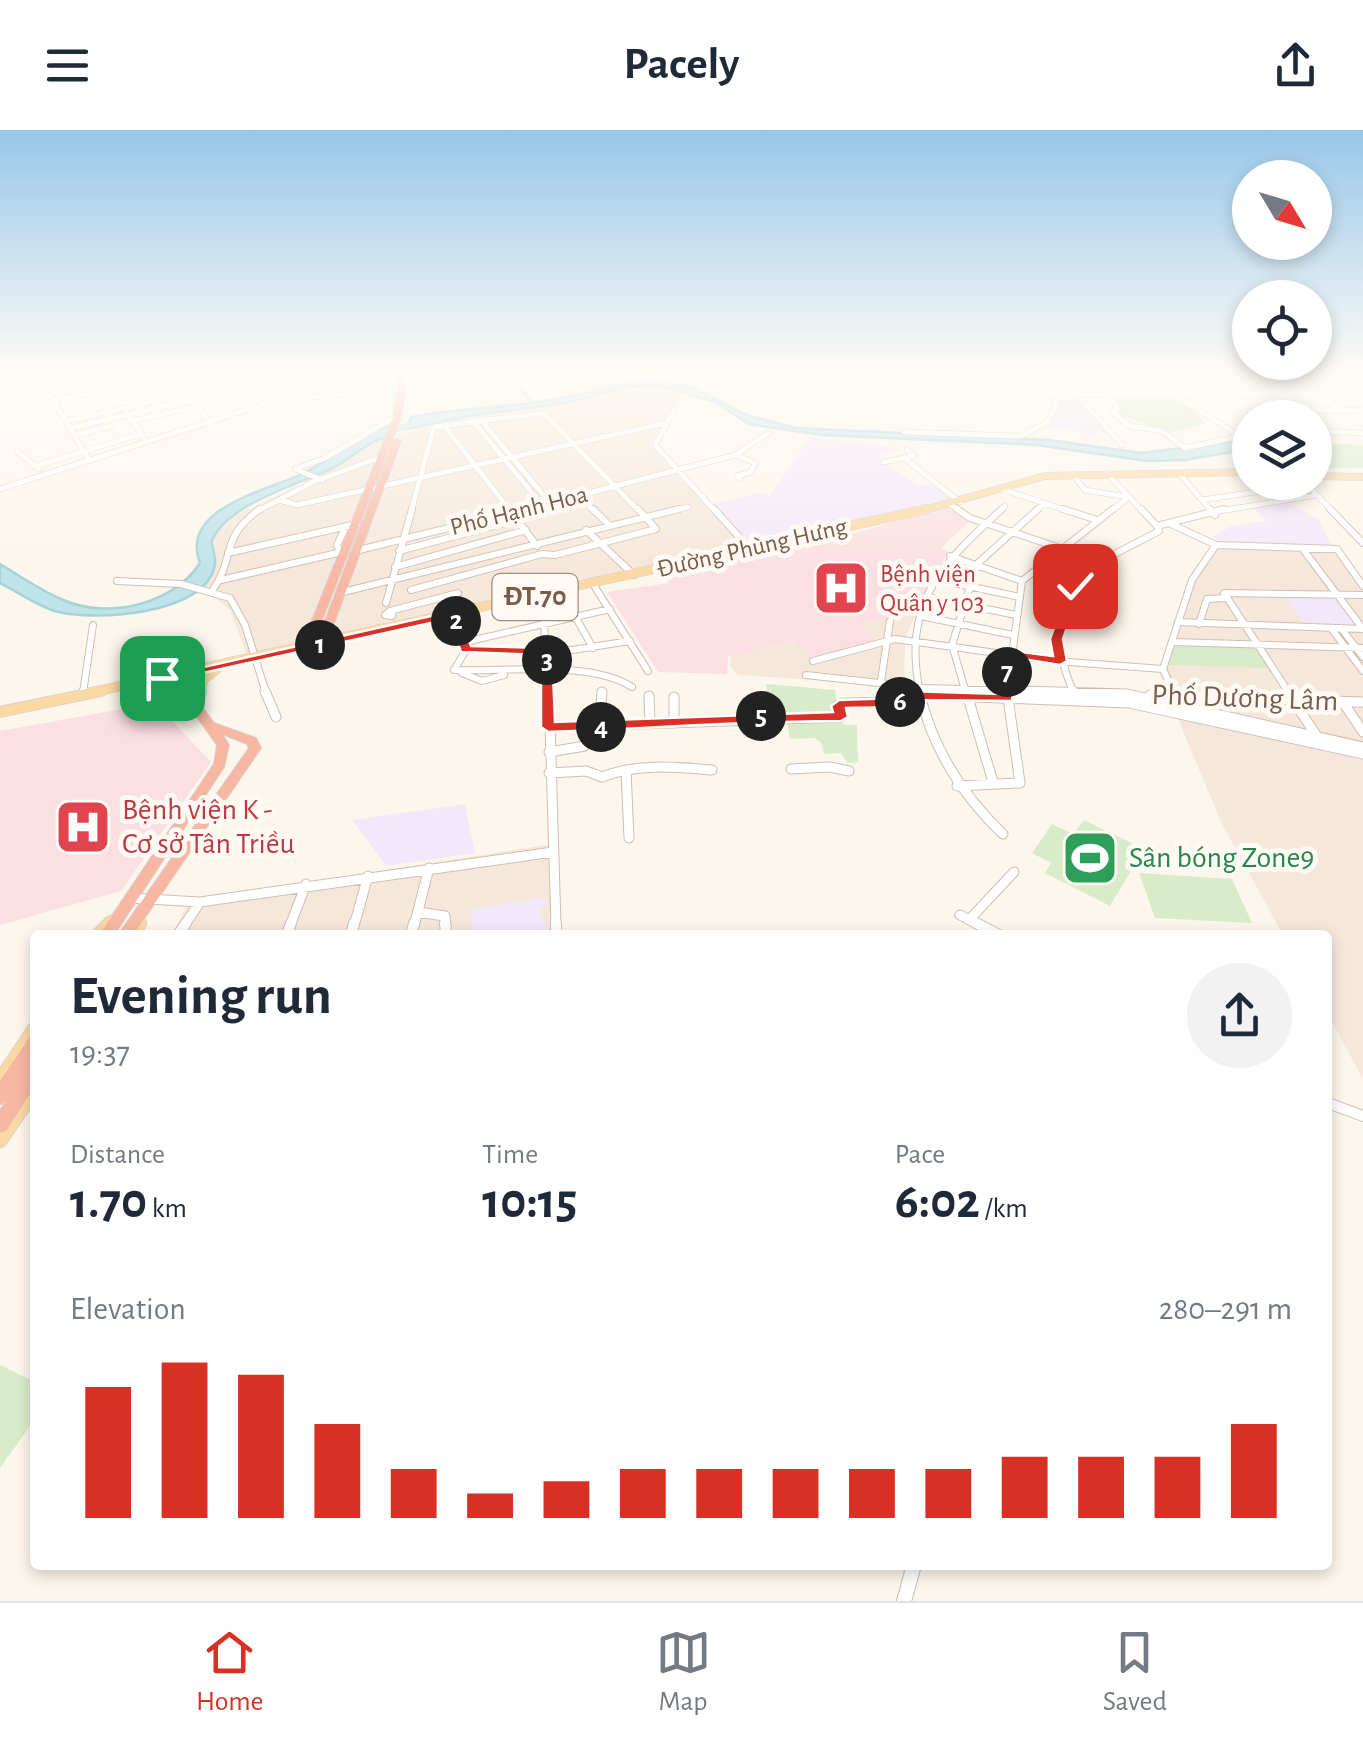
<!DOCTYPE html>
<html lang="en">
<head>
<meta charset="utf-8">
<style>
  :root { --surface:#fff; --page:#f2f2f3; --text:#1f2937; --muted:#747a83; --line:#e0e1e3; --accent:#d93025 }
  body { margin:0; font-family:"Alegreya Sans",sans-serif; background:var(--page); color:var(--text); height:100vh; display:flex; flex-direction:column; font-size:38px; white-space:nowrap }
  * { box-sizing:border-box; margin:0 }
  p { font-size:32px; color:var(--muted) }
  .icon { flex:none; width:55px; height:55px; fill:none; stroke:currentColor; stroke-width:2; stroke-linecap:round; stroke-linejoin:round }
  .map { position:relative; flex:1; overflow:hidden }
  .side { position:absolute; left:30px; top:800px; width:1302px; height:640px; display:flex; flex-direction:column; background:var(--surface); border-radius:10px; box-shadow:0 5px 15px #0003 }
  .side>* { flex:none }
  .needle { width:65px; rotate:128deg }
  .fabs { position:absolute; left:1232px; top:30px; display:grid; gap:20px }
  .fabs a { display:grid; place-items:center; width:100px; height:100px; border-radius:50%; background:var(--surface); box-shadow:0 5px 15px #0003; font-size:50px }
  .pin { position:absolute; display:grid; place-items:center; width:85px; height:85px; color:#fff; margin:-42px; border-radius:20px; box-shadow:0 5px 15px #0006 }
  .km { position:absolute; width:50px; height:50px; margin:-25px; border-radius:50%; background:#222; color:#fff; font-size:28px; line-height:50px; text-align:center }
  .round { display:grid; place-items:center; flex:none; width:105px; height:105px; border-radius:52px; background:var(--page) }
  .summary { display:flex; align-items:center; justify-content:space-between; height:170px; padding:0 40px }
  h1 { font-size:55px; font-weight:700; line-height:75px }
  .stats { display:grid; grid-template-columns:repeat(3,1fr); gap:15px; height:170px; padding:10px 40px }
  .stats div { display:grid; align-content:center }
  .stats b { font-size:50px; font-weight:700 }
  .stats small { font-size:28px; font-weight:400 }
  .stats p { font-size:28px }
  .chart { height:280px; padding:20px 40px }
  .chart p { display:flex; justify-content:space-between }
  .chart svg { width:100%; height:180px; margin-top:10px; stroke:var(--accent); stroke-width:6 }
  header { display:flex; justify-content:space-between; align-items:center; height:130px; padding:0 40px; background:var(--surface); font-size:45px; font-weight:700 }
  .tab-bar { display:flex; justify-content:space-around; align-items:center; height:140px; border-top:2px solid var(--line); background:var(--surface); font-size:28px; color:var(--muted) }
  .tab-bar a { display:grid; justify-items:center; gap:5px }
  .tab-bar .selected { color:var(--accent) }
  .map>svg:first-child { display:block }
</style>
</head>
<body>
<header><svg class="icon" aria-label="menu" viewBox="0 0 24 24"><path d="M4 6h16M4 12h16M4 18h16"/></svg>Pacely<svg class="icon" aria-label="share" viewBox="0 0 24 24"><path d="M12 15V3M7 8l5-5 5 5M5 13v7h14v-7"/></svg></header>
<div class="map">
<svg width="1363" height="1471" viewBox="0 0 1363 1471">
  <rect width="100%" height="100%" fill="#fdf6ec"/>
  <path fill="#f5e8da" d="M658,255L684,261L653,315L747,420L248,528L230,480L213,466L198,463L211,448L215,430L214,403L230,388L328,341L379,309L463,289L579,271L633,256Z
    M1215,416L1334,420L1363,455V949L1328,885V805H1283L1222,694L1160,546L1174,492Z
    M918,480L905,508L904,556L738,545L730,536L731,525L794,510L877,515L859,494Z
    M552,714L554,805H171L190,771Z"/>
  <path fill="#fde8e0" d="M1159,238H1248L1274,262L1202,263L1186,246H1167Z"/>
  <path fill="#f3e8fa" d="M1062,266H1078L1108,301L1091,305L1047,295Z
    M811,307L893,317L898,320L876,325L918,357L934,353L953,368L748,414L712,374L759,363L770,366Z
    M1286,372L1319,389L1332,417L1222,414L1213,407L1229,397L1266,391L1253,377Z
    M1288,465L1335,468L1357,496H1309L1303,493L1286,469Z
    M465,674L475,723L386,736L352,690Z
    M547,767L548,774L539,779L549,805H472L471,780Z"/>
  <path fill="#fbdfe3" d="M948,376L971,390L941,418L948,421L918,480L860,494L878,516L813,531L793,510L728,527L727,544L658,542L607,462L669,453L663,444L852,404Z
    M155,573L211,632L121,761L0,795V601Z"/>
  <path fill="#d8ecc9" d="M1163,265C1178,270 1200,279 1204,295L1169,302L1116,284L1120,279L1114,270L1117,266Z
    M1315,313L1363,315V338H1315Z
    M1174,512L1255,515L1270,538L1167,535Z
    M766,554L835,560L838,585L768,583Z
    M786,588H840L844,595H857L858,632L848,633L840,623L824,624L821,612L814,608L790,609Z
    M1084,690L1144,719L1110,776L1045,743L1051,733L1032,723L1052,694L1073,704Z
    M1139,743L1232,749L1252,793L1155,788Z
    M0,1235L35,1252V1289L0,1338Z"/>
  <path fill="#bfe3e8" stroke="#a5d3da" stroke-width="2.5" d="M654,250L692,257L747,285L796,298L1049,310L1141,323L1242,311L1250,319L1185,330L1147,331L1037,315L822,305L749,294L715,272L658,255L627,257L565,273L469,286L407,299L411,287C463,277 516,278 568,267C598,261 623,251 654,250Z
    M387,296L383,308C363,314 348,332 329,340C300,353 224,376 212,411C212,419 216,427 215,434C208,485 93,492 55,481C36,475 18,462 0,453V434C20,446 40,460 61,469C106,490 173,475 200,433C178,377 271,360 306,342C331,328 358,307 387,296Z"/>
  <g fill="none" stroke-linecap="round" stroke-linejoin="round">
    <path stroke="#bfe3e8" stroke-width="4" d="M502,238L532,272"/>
    <path stroke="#bfe3e8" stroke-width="6" d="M372,306L421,292"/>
    <g stroke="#d1beb0" stroke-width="6">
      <path id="minor-far4" d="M691,238H721
        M767,238L797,243L820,238
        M903,238L945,245
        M1061,238L1077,265L1122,315
        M1153,238L1183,270L1250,313
        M1254,238L1302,280
        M1323,238L1352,262
        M954,241L1034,263L1060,265L1363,263
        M166,243L211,293
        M1294,243L1338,280
        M1260,244L1363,245
        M825,252L932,264L948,242
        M1272,255L1307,254
        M1107,265L1117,277L1113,283L1130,296L1162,301L1185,318L1250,304
        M54,271L169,246
        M77,272L153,255
        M1240,272H1292
        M675,279L655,315L716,382
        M125,280L144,308
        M1249,281L1363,280
        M481,290L550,373
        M67,291L163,269
        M132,291L195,277
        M473,291L542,375
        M444,295L511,382
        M71,298L189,270
        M1315,301L1363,303
        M904,302L1021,306L1048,292L1060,265
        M75,305L111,296
        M17,321L39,339
        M735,325L755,333L751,342L737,346L740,349
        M904,328L960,372
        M89,330L50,265L163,239
        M884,332L914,326L907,320
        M36,336L141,304
        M295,339L325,328L397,286
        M295,339L322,350
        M1107,343L1143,382
        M1179,343L1212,382
        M1072,344L1085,360L1127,367
        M0,359L277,270L499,251L592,238
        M1001,359L1071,382
        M1313,361L1333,382
        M579,366L595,382
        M279,370L297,375L667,293
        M1202,370L1308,354
        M950,374L961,382
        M256,382L313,352L381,327
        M411,382L434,297L543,283L640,382
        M516,382L735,325L769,303
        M669,382L688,377
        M999,382L1005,376
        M1035,382L1045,373
        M1110,382L1129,367
        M1214,382L1316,365"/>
    </g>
    <g stroke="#d1beb0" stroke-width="8">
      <path id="minor-far3" d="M509,379L537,416
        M593,379L609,395
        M714,379L749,418
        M957,379L970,388L1060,418
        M1063,379L1097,390
        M1141,379L1157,396
        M1210,379L1215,385
        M1330,379L1363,413
        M1171,394L1216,415L1337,419L1363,456
        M1157,396L1224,379
        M586,400L634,445
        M1302,418L1363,499
        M339,420L337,415L346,396
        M359,420L526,379
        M399,421L516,390
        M228,423L357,394
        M950,426L1022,451
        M395,437L526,400
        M935,449L1020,467
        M221,450L346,421
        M117,451L181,454L230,468L245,495L266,563
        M593,454L648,541
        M411,460L542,424L555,425L656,399L638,379
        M212,461C236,428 219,408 260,379
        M343,462L679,379
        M542,465L549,563
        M929,467L1016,485
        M386,473L412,379
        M393,481L392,486L385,485L390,481L458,463
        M453,485L466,520L454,540C505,542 589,530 632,557
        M921,486L1013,505
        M576,488L593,518
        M1178,492L1363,499
        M1199,494L1207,469L1225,468
        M1331,498L1363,541
        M1341,498L1363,527
        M465,512L610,479
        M1174,512L1363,518
        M466,520H572L630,511
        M813,531L895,509L1055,531L1163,539L1192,450L1216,415
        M1163,539L1174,563
        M462,543L482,551L504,545
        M806,545L925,558L1106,563
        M881,551L890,491
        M83,563L93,495
        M920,563C902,474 939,436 1002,379
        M966,563L952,515L977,434L1038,379
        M1007,563L1022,451L1113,379
        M1074,563C1050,509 1051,467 1104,431L1094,426L1101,422L1111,426L1159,401L1157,396
        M1289,563L1224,463L1363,465"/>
    </g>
    <g stroke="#d1beb0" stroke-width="11">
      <path id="minor-far2" d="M265,561L276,587
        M549,561L556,796
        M919,561C932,617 962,665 1003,704
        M966,561L993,652
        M1022,561L1127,564L1363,617
        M1073,561L1076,568
        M1173,561L1176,568
        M1287,561L1318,608
        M83,565L84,561
        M1150,565L1363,572
        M649,566L650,592
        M674,567V593
        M1343,572L1363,602
        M549,597L841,587L838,575L843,573L900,572L907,566L926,565L1129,573L1363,624
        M599,597L602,562
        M549,622L585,616
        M791,639L830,637L849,641
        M626,640L629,708
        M549,643L586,641L602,647C636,633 676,637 712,640
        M957,656L1020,653L1007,561
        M130,768L200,772L553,722
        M418,782L445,786L446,796
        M960,785L981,796
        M969,790L1014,742
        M184,796L200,772
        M290,796L306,754
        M354,796L368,746
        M414,796L429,738"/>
    </g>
    <g stroke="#d1beb0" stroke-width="12">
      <path id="minor-far1" d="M445,793L446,805
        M556,793V805
        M976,793L999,805
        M178,805L186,793
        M287,805L291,793
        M351,805L354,793
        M411,805L414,793
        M1328,973L1363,986"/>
    </g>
    <g stroke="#d1beb0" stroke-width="16">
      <path id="minor" d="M904,1471L914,1435"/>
    </g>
    <g stroke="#dad1cd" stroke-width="8">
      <path id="major-far3" d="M1315,346L1363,347
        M916,382L1045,346L1250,342"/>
    </g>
    <g stroke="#dad1cd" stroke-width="10">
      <path id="major-far2" d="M89,563L927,379
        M200,563L204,549L217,539"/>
    </g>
    <g stroke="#dad1cd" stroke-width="12">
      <path id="major-far1" d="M197,577L201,561
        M0,582L101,561
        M138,786L139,796
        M108,796L119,785"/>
    </g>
    <g stroke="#dad1cd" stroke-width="16">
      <path id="major" d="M99,805L111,793
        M134,805L139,793
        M0,951L35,899
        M0,1010L35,959"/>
    </g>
    <g stroke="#dad1cd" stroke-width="2">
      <path id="highway" d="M392,238H399L406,256L401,288L311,518L306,521L302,520L301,518L393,288L398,256Z
        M397,309L401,311L326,515L321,518L317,517L316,515L393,311Z
        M188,540L194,543L197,570L214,593L256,608L261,618L133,805H118L249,618L247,614L222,604L229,615L224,637L114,805H99L214,634L217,615L185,570L182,543Z
        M35,906V927L16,956L29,937L35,934V956L6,1001L0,1003V980L6,972L0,974V951L29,908Z"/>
    </g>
    <use href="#minor-far4" stroke="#fff" stroke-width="5"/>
    <use href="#minor-far3" stroke="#fff" stroke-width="6"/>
    <use href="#minor-far2" stroke="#fff" stroke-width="9"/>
    <use href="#minor-far1" stroke="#fff" stroke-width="10"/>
    <use href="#minor" stroke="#fff" stroke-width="14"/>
    <use href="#major-far3" stroke="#fbd9a5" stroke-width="6"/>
    <use href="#major-far2" stroke="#fbd9a5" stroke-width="9"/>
    <use href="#major-far1" stroke="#fbd9a5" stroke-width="10"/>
    <use href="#major" stroke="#fbd9a5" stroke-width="14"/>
    <use href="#highway" fill="#f7b7a3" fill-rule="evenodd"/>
  </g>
  <linearGradient id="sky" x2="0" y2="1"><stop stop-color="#97c7e8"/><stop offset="0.54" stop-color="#fefbf6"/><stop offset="1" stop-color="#fefbf6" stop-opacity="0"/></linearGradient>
  <rect width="1363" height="444" fill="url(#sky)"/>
  <path fill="#d93025" stroke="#fff" stroke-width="2.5" d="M1075,452L1081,456L1063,509L1067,531L1060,535L1016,528L1012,571L910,570L900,577L846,578L848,587L841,591C743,591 646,599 548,602L541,597V525L461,522L449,489L162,552L155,548L453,481L459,484L471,516L552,518L555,592L833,582L831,576L839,570L897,568L907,561L1001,564L1006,520L1053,526L1050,509L1069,456Z"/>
  <defs>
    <g id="hospital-square" transform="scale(2.875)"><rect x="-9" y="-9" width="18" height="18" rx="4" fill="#e0444e" stroke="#fffaf3"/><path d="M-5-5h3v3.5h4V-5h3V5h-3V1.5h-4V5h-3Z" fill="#fff"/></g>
    <g id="stadium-square" transform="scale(2.875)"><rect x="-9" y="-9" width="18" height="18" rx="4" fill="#2e9e5b" stroke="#fffaf3"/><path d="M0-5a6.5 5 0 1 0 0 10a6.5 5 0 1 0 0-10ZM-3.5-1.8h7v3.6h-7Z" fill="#fff"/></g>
  </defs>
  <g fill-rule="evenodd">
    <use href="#hospital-square" x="841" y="458"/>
    <use href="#hospital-square" x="83" y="697"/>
    <use href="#stadium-square" x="1090" y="728"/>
  </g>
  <g text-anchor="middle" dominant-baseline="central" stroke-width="10" stroke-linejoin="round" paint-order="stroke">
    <g font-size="25" fill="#7a5c4d" stroke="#fffaf3">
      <text transform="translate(519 381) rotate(-14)">Phố Hạnh Hoa</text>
      <text transform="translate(752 418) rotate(-13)">Đường Phùng Hưng</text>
    </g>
    <g font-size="25" fill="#be3a42" stroke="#fffaf3" text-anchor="start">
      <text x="880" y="444">Bệnh viện<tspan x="880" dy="29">Quân y 103</tspan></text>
    </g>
    <rect fill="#fffaf3" stroke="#a28b7f" stroke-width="2.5" x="492.5" y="444" width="85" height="46" rx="8"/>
    <g font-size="28" font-weight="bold" fill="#7a5c4d">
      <text x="535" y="467">ĐT.70</text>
    </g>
    <g font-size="30" fill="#7a5c4d" stroke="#fffaf3">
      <text transform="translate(1245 568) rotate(2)">Phố Dương Lâm</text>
    </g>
    <g font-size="30" fill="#be3a42" stroke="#fffaf3" text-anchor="start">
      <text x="122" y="680">Bệnh viện K -<tspan x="122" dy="34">Cơ sở Tân Triều</tspan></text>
    </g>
    <g font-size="30" fill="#27864d" stroke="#fffaf3" text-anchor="start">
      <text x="1129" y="728">Sân bóng Zone9</text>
    </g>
  </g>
</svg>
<div class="fabs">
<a><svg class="needle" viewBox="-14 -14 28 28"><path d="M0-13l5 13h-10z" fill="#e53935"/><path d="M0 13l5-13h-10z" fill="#747a83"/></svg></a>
<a><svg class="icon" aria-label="locate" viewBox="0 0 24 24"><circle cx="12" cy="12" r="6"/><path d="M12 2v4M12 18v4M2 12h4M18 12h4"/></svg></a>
<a><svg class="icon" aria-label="layers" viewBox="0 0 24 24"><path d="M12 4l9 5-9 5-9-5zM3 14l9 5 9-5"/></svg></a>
</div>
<div class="pin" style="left:162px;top:548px;background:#1e9e55"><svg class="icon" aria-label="arrive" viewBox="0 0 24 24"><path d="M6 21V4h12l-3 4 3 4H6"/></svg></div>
<div class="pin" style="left:1075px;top:456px;background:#d93025"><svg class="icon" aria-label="check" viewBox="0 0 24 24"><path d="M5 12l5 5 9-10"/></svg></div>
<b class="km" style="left:320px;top:515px">1</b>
<b class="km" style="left:456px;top:491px">2</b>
<b class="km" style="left:547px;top:530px">3</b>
<b class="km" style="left:601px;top:597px">4</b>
<b class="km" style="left:761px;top:586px">5</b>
<b class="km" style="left:900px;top:572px">6</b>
<b class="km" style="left:1007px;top:542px">7</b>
<section class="side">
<div class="summary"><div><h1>Evening run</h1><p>19:37</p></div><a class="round"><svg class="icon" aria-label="share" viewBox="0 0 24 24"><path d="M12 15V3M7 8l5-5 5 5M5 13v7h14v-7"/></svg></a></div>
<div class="stats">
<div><p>Distance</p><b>1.70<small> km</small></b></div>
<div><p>Time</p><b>10:15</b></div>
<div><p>Pace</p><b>6:02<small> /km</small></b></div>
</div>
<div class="chart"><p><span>Elevation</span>280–291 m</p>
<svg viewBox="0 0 160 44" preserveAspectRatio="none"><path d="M5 44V12M15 44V6M25 44V9M35 44V21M45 44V32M55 44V38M65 44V35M75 44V32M85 44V32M95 44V32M105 44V32M115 44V32M125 44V29M135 44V29M145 44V29M155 44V21"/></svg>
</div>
</section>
</div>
<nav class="tab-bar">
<a class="selected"><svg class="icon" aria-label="home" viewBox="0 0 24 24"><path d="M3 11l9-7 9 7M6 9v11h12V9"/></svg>Home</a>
<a><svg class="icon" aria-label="map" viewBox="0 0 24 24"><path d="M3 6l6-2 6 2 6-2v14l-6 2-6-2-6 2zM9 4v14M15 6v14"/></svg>Map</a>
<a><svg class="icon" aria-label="saved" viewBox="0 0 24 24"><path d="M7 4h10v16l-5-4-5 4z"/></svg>Saved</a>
</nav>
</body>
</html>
